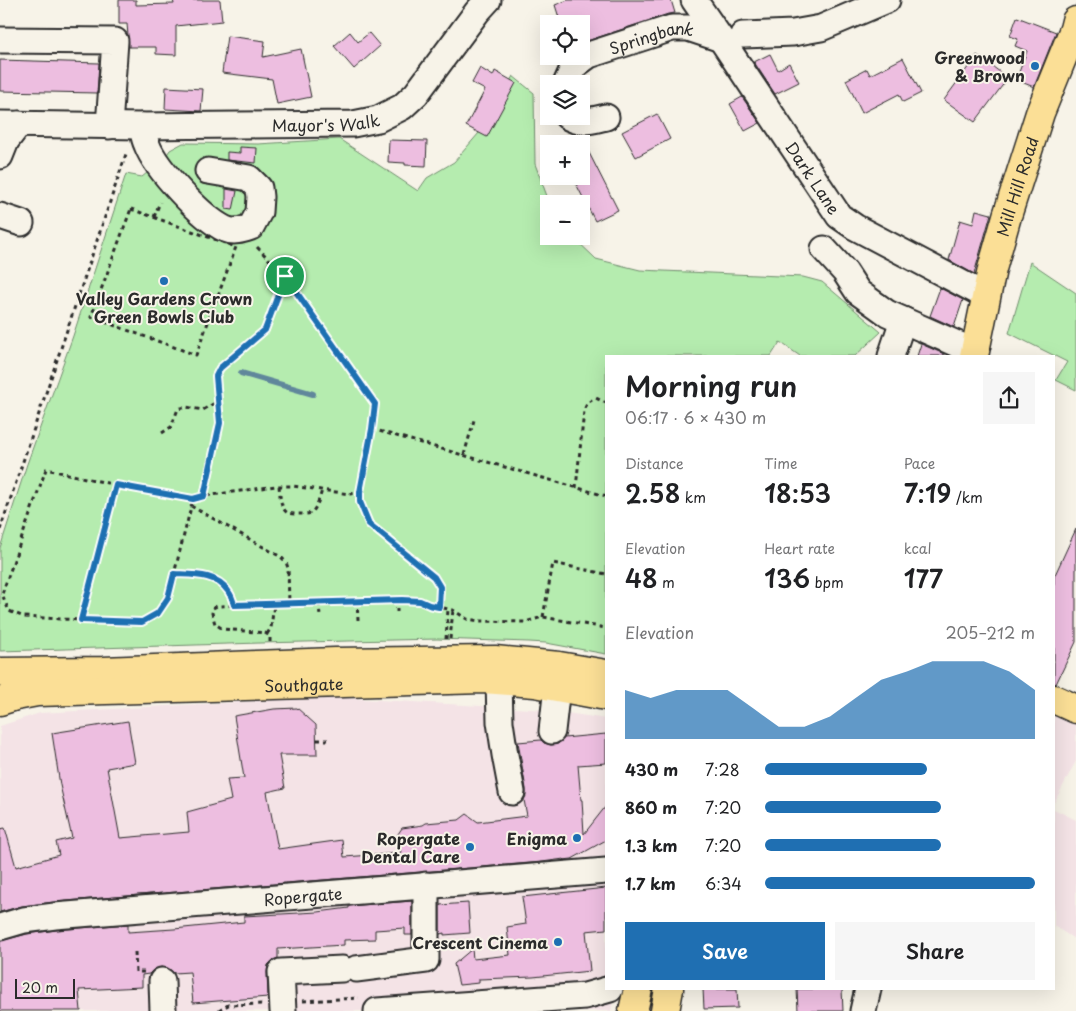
<!DOCTYPE html>
<html lang="en">
<head>
<meta charset="utf-8">
<style>
  :root { --surface:#fff; --page:#f6f6f6; --text:#202124; --muted:#757577; --accent:#1f6fb2 }
  body { margin:0; font-family:"Playpen Sans",sans-serif; background:var(--page); color:var(--text); height:100vh; display:flex; flex-direction:column; font-size:19px; white-space:nowrap }
  * { box-sizing:border-box; margin:0 }
  p { font-size:16px; color:var(--muted) }
  .icon { flex:none; width:28px; height:28px; fill:none; stroke:currentColor; stroke-width:2; stroke-linecap:round; stroke-linejoin:round }
  .map { position:relative; flex:1; overflow:hidden }
  .side { position:absolute; left:605px; top:355px; width:450px; height:635px; display:flex; flex-direction:column; background:var(--surface); border-radius:0px; box-shadow:0 5px 20px #0002 }
  .side>* { flex:none }
  .controls { position:absolute; left:540px; top:15px; display:grid; gap:10px }
  .controls a { display:grid; place-items:center; width:50px; height:50px; border-radius:0px; background:var(--surface); box-shadow:0 5px 20px #0002; font-size:25px }
  .scale { position:absolute; left:15px; bottom:12px; width:60px; box-sizing:border-box; padding-left:5px; border:2px solid #2b2b2b; border-top:0; font-size:14px; line-height:18px; white-space:nowrap; color:#2b2b2b; -webkit-text-stroke:4px #f7f3e8; paint-order:stroke }
  .pin { position:absolute; display:grid; place-items:center; width:42px; height:42px; color:#fff; margin:-21px; border:2px solid #fff; border-radius:50%; box-shadow:0 1px 5px #0007 }
  .round { display:grid; place-items:center; flex:none; width:52px; height:52px; border-radius:0px; background:var(--page) }
  .overview { display:flex; align-items:center; justify-content:space-between; height:85px; padding:0 20px }
  h1 { font-size:28px; font-weight:600; line-height:38px }
  .stats { display:grid; grid-template-columns:repeat(3,1fr); gap:8px; height:85px; padding:5px 20px }
  .stats div { display:grid; align-content:center }
  .stats b { font-size:25px; font-weight:600 }
  .stats small { font-size:14px; font-weight:400 }
  .stats p { font-size:14px }
  .chart { height:140px; padding:10px 20px }
  .chart p { display:flex; justify-content:space-between }
  .chart svg { width:100%; height:90px; margin-top:5px; fill:var(--accent); opacity:.7 }
  .cta { display:flex; gap:10px; margin-top:auto; padding:10px 20px }
  .cta a { flex:1; height:58px; border-radius:0px; background:var(--accent); color:#fff; font-size:20px; font-weight:600; line-height:58px; text-align:center }
  .cta a+a { background:var(--page); color:var(--text) }
  ul { padding:0 20px; list-style:none; font-size:16px }
  li { display:grid; grid-template-columns:80px 60px 1fr; align-items:center; height:38px }
  li i { height:12px; border-radius:6px; background:var(--accent) }
  .map>svg:first-child { display:block }
</style>
</head>
<body>
<div class="map">
<svg width="1076" height="1011" viewBox="0 0 1076 1011">
  <rect width="100%" height="100%" fill="#f7f3e8"/>
  <filter id="ink" filterUnits="userSpaceOnUse"><feTurbulence type="fractalNoise" baseFrequency=".02" numOctaves="2"/><feDisplacementMap in="SourceGraphic" scale="10" xChannelSelector="R" yChannelSelector="G"/><feConvolveMatrix kernelMatrix="1 2 1 2 8 2 1 2 1" color-interpolation-filters="sRGB"/></filter>
  <g filter="url(#ink)">
    <path fill="#f4e3e6" d="M328,697L548,710L606,719V989H615L611,1011H0V726L40,713Z
      M1054,706L1076,717V761L1054,803Z
      M1054,809L1076,820V940L1054,926Z"/>
    <path fill="#b5ecaf" stroke="#708c6d" d="M513,76L534,93L535,164L550,204H549V236H572L596,259L640,270L803,277L822,282L881,332L855,356H800L780,342L771,356H606V654L546,643L529,642L437,639L260,643L0,651V548L27,464L73,336L126,174L142,177L163,160L170,150L183,143L258,144L339,139L418,191L427,178L454,162L479,133Z
      M1030,262L1076,293V390L1056,380L1067,362L1009,333Z"/>
    <g fill="none" stroke-linecap="round" stroke-linejoin="round">
      <path stroke="#61879b" stroke-width="6" d="M241,373L313,394"/>
    </g>
    <path fill="#edbee0" stroke="#2b2b2b" d="M119,0H136V5L174,4L173,0H220L222,21L176,26V55L156,54V47H129L127,24H119Z
      M568,0H671L675,13L668,14L581,43V24H561L555,5Z
      M1017,17L1056,32L1034,87L1016,80L1027,51L1015,46L1018,39L1010,36Z
      M350,32L358,42L369,33L380,46L354,69L334,46Z
      M227,36L265,41L263,57L301,49L311,97L277,104L272,79L222,73Z
      M770,54L778,70L789,63L799,82L775,94L754,62Z
      M977,55L1008,78L975,122L944,100Z
      M903,58L921,93L903,102L899,94L862,113L846,80L867,69L870,75Z
      M0,60L99,63L97,93L0,91Z
      M480,68L493,76L495,71L516,83L487,137L466,126L485,90L472,83Z
      M166,87L203,89L201,111L165,109Z
      M742,97L760,123L745,131L730,104Z
      M657,114L670,139L636,157L622,132Z
      M581,137L618,210L595,221L572,176H581Z
      M389,140L427,141L426,166L405,165V163L388,162Z
      M240,147L257,148L256,163L227,160V152L240,153Z
      M226,189L237,191L233,210L226,209Z
      M976,210L991,214L974,274L949,260L960,220L973,224Z
      M940,288L963,300L954,327L930,316Z
      M921,344L944,354V356H917Z
      M1076,529V642L1056,684H1054V577Z
      M297,708L316,725L317,755H279L285,788L267,792L278,849L342,840L344,857L401,853L398,834L402,828L423,825L426,823L459,820L467,814L478,822L527,816L524,800L526,796V789L518,742L541,740L544,743L551,745L558,744L564,738L606,734V763L578,765L581,800H582L584,834L606,806V840L572,859L563,860L564,859L542,862L54,902L22,906L0,912V829L5,828L16,867L59,855L56,842L72,838L60,785L52,733L128,721L135,763L107,768L120,838L189,832L187,812L231,800L227,779L244,778L234,716L274,709Z
      M606,888V929L586,931L590,971L533,977L479,979V983L459,985L454,964L472,949L473,959L510,955L507,927L526,924L522,897Z
      M412,901V935H405V928L375,930V939L344,940V945L278,949V958L273,960L268,965L267,972L268,997L193,1003L190,972L174,973L168,968L161,967L154,969L149,974L142,975V987L79,990L81,1011H0V941L27,934L56,930L128,924V932L174,929L244,922V916L318,912L349,908V906Z
      M468,903L470,933L444,935V933L440,934V905Z
      M703,989H737L738,1008L704,1009Z
      M797,989H842L843,1011H798Z"/>
    <g fill="none" stroke-linecap="round" stroke-linejoin="round">
      <g stroke="#2b2b2b" stroke-width="29">
        <g id="minor">
          <path id="s1" d="M694,0L721,39L839,216L855,227L986,296"/>
          <path d="M743,35L793,33L821,28L887,0"/>
          <path d="M0,40L115,41L109,126"/>
          <path id="s2" d="M566,84L574,66L589,55L672,28H688L721,39"/>
          <path d="M567,116C580,125 593,120 606,117"/>
          <path id="s3" d="M0,124L142,126L353,124L378,119L402,107L416,94L477,12L488,0"/>
          <path d="M142,126C143,132 144,139 147,145C156,169 202,218 225,229C234,233 242,230 251,227L259,212L260,197L259,188L249,178L208,171"/>
          <path d="M0,156L6,141L19,124"/>
          <path d="M0,216L21,223"/>
          <path d="M824,249L845,272L858,292L887,313L975,352"/>
          <path d="M891,356L903,320"/>
          <path d="M499,680L500,722L505,755L512,792"/>
          <path d="M552,731L557,687"/>
          <path id="s4" d="M0,927L24,920L55,916L606,871"/>
          <path d="M356,969L426,960V885"/>
          <path d="M162,981L163,1011"/>
          <path d="M283,1011L281,972L342,969"/>
          <path d="M377,1011L585,996L610,989"/>
          <path d="M863,1011L868,989"/>
        </g>
      </g>
      <g stroke="#2b2b2b" stroke-width="31">
        <path id="major" d="M1054,699L1076,709
          M633,1011L638,989
          M665,1011L669,989"/>
      </g>
      <g stroke="#2b2b2b" stroke-width="31">
        <g id="highway">
          <path id="s5" d="M974,356L992,269L1007,216L1040,113L1074,29L1076,21"/>
          <path d="M0,672L103,671L335,662L495,660L559,666L606,674"/>
          <path id="s6" d="M0,701L16,696L37,692L483,679L535,683L606,696"/>
        </g>
      </g>
      <path stroke="#2b2b2b" stroke-width="3" stroke-dasharray="4 4" stroke-linecap="butt" d="M131,209L236,247L196,355L91,317Z
        M154,217L160,202
        M257,247L285,276L375,404L372,429L360,492V502L369,524L434,577L440,587L439,607
        M372,429L606,496
        M162,433L171,427L178,409L186,407L203,410L213,404H219
        M464,455L474,420
        M116,485L81,620L24,617L9,611L2,594L46,469L116,485L193,499L204,496L276,486H292L350,494L360,492
        M279,486C280,494 280,509 288,513C291,514 297,514 300,514C304,514 308,515 312,512C317,507 320,497 322,490
        M576,488L584,411C586,404 589,401 596,398L606,403
        M204,496L220,423L216,376L221,368L265,330L285,276
        M191,506L281,557L286,562L288,568L289,604
        M0,530L126,154
        M174,574C192,575 216,573 228,591C231,595 233,600 234,605
        M397,600V616
        M357,601L358,620
        M319,603L320,617
        M543,617L553,563L606,574
        M81,620L142,622L158,613L168,598L193,499
        M267,634L271,628L274,604
        M446,639L448,609
        M450,639L453,610
        M270,642V636L265,633L223,629L215,624L212,613L213,608L217,606L402,600L420,601L429,605L453,610L467,619L480,621L525,622L543,617L606,628
        M317,740H328
        M135,952L136,972H144
        M303,1001L359,998
        M219,1011L228,1005L262,1004"/>
      <use href="#minor" stroke="#f7f3e8" stroke-width="25"/>
      <use href="#major" stroke="#fbdf96" stroke-width="28"/>
      <use href="#highway" stroke="#fbdf96" stroke-width="28"/>
    </g>
  </g>
  <g fill="none" stroke-linecap="round" stroke-linejoin="round" filter="url(#ink)">
    <g stroke="#fff" stroke-width="10">
      <path id="route" d="M285,276L375,404L372,429L360,492V502L369,524L434,577L440,587L439,607L429,605L420,601L402,600L234,605C233,600 231,595 228,591C216,573 193,575 174,574L168,598L158,613L142,622L81,620L116,485L193,499L204,496L220,423L216,376L220,368L265,330Z"/>
    </g>
    <use href="#route" stroke="#1f6fb2" stroke-width="6"/>
  </g>
  <g fill="#1f6fb2" stroke="#f7f3e8" stroke-width="2">
    <circle cx="1035" cy="66" r="5"/>
    <circle cx="164" cy="281" r="5"/>
    <circle cx="577" cy="838" r="5"/>
    <circle cx="470" cy="847" r="5"/>
    <circle cx="558" cy="942" r="5"/>
  </g>
  <g text-anchor="middle" dominant-baseline="central" stroke-width="4" stroke-linejoin="round" paint-order="stroke">
    <g font-size="16" fill="#2b2b2b" stroke="#f7f3e8">
      <text stroke="none"><textPath href="#s2" startOffset="104">Springbank</textPath></text>
      <text stroke="none"><textPath href="#s3" startOffset="326">Mayor's Walk</textPath></text>
      <text stroke="none"><textPath href="#s1" startOffset="214">Dark Lane</textPath></text>
      <text stroke="none"><textPath href="#s5" startOffset="175">Mill Hill Road</textPath></text>
      <text stroke="none"><textPath href="#s6" startOffset="305">Southgate</textPath></text>
      <text stroke="none"><textPath href="#s4" startOffset="305">Ropergate</textPath></text>
    </g>
    <g font-size="16" font-weight="bold" fill="#2b2b2b" stroke="#f7f3e8" text-anchor="end">
      <text x="1025" y="57">Greenwood<tspan x="1025" dy="18">&amp; Brown</tspan></text>
      <text x="164" y="298" text-anchor="middle">Valley Gardens Crown<tspan x="164" dy="18">Green Bowls Club</tspan></text>
      <text x="460" y="838">Ropergate<tspan x="460" dy="18">Dental Care</tspan></text>
      <text x="567" y="838">Enigma</text>
      <text x="548" y="942">Crescent Cinema</text>
    </g>
  </g>
</svg>
<div class="controls">
<a><svg class="icon" aria-label="locate" viewBox="0 0 24 24"><circle cx="12" cy="12" r="6"/><path d="M12 2v4M12 18v4M2 12h4M18 12h4"/></svg></a>
<a><svg class="icon" aria-label="layers" viewBox="0 0 24 24"><path d="M12 4l9 5-9 5-9-5zM3 14l9 5 9-5"/></svg></a>
<a>+</a>
<a>−</a>
</div>
<div class="scale">20 m</div>
<div class="pin" style="left:285px;top:276px;background:#1e9e55"><svg class="icon" aria-label="arrive" viewBox="0 0 24 24"><path d="M6 21V4h12l-3 4 3 4H6"/></svg></div>
<section class="side">
<div class="overview"><div><h1>Morning run</h1><p>06:17 · 6 × 430 m</p></div><a class="round"><svg class="icon" aria-label="share" viewBox="0 0 24 24"><path d="M12 15V3M7 8l5-5 5 5M5 13v7h14v-7"/></svg></a></div>
<div class="stats">
<div><p>Distance</p><b>2.58<small> km</small></b></div>
<div><p>Time</p><b>18:53</b></div>
<div><p>Pace</p><b>7:19<small> /km</small></b></div>
</div>
<div class="stats">
<div><p>Elevation</p><b>48<small> m</small></b></div>
<div><p>Heart rate</p><b>136<small> bpm</small></b></div>
<div><p>kcal</p><b>177</b></div>
</div>
<div class="chart"><p><span>Elevation</span>205–212 m</p>
<svg viewBox="0 0 160 44" preserveAspectRatio="none"><path d="M0 44V20L10 24L20 20L30 20L40 20L50 29L60 38L70 38L80 33L90 24L100 15L110 11L120 6L130 6L140 6L150 11L160 20V44z"/></svg>
</div>
<ul>
<li><b>430 m</b>7:28<i style="width:60%"></i></li>
<li><b>860 m</b>7:20<i style="width:65%"></i></li>
<li><b>1.3 km</b>7:20<i style="width:65%"></i></li>
<li><b>1.7 km</b>6:34<i style="width:100%"></i></li>
</ul>
<div class="cta"><a>Save</a><a>Share</a></div>
</section>
</div>
</body>
</html>
